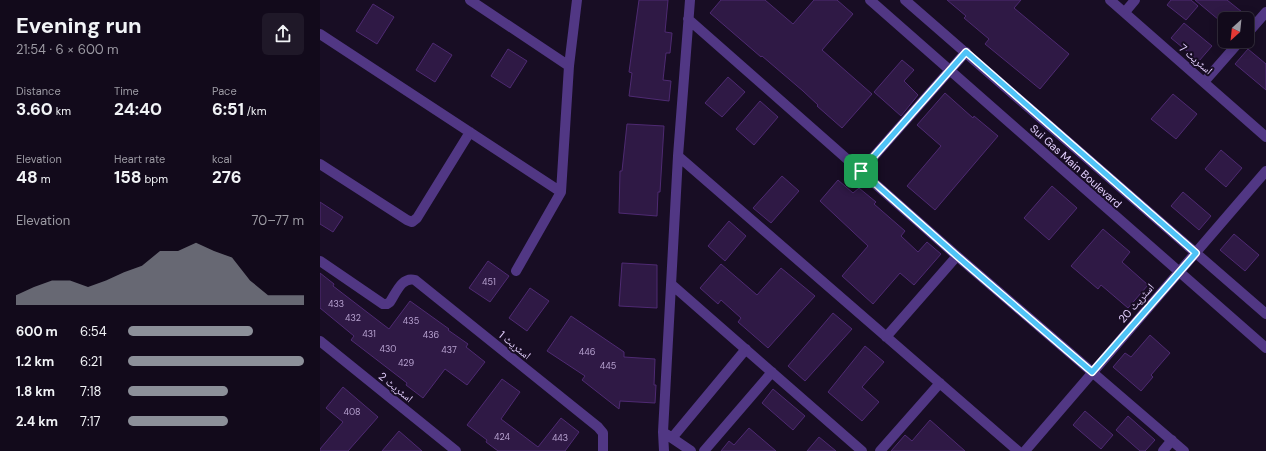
<!DOCTYPE html>
<html lang="en">
<head>
<meta charset="utf-8">
<style>
  :root { --surface:#120a1b; --page:#1f1828; --text:#f1f3f6; --muted:#9c9aa3; --line:#312b3a; --accent:#8c9099 }
  body { margin:0; font-family:"DM Sans","Noto Naskh Arabic",sans-serif; background:var(--page); color:var(--text); height:100vh; display:flex; flex-direction:column; font-size:15px; white-space:nowrap }
  * { box-sizing:border-box; margin:0 }
  p { font-size:13px; color:var(--muted) }
  .icon { flex:none; width:22px; height:22px; fill:none; stroke:currentColor; stroke-width:2; stroke-linecap:round; stroke-linejoin:round }
  .map { position:relative; flex:1; overflow:hidden }
  .details { display:flex; flex-direction:column; background:var(--surface); width:320px }
  .details>* { flex:none }
  .needle { width:26px; rotate:207deg }
  .fabs { position:absolute; left:898px; top:12px; display:grid; gap:8px }
  .fabs a { display:grid; place-items:center; width:36px; height:36px; border-radius:6px; background:var(--surface); box-shadow:0 2px 10px #0003,0 0 0 1px var(--line); font-size:20px }
  .pin { position:absolute; display:grid; place-items:center; width:34px; height:34px; color:#fff; margin:-17px; border-radius:8px; box-shadow:0 2px 6px #0006 }
  .round { display:grid; place-items:center; flex:none; width:42px; height:42px; border-radius:6px; background:var(--page) }
  .overview { display:flex; align-items:center; justify-content:space-between; height:68px; padding:0 16px }
  h1 { font-size:22px; font-weight:700; line-height:30px }
  .metrics { display:grid; grid-template-columns:repeat(3,1fr); gap:6px; height:68px; padding:4px 16px }
  .metrics div { display:grid; align-content:center }
  .metrics b { font-size:17px; font-weight:700 }
  .metrics small { font-size:11px; font-weight:400 }
  .metrics p { font-size:11px }
  .chart { height:112px; padding:8px 16px }
  .chart p { display:flex; justify-content:space-between }
  .chart svg { width:100%; height:72px; margin-top:4px; fill:var(--accent); opacity:.7 }
  ul { padding:0 16px; list-style:none; font-size:13px }
  li { display:grid; grid-template-columns:64px 48px 1fr; align-items:center; height:30px }
  li i { height:10px; border-radius:5px; background:var(--accent) }
  main { display:flex; flex:1; min-height:0 }
  .map>svg:first-child { display:block }
</style>
</head>
<body>
<main>
<section class="details">
<div class="overview"><div><h1>Evening run</h1><p>21:54 · 6 × 600 m</p></div><a class="round"><svg class="icon" aria-label="share" viewBox="0 0 24 24"><path d="M12 15V3M7 8l5-5 5 5M5 13v7h14v-7"/></svg></a></div>
<div class="metrics">
<div><p>Distance</p><b>3.60<small> km</small></b></div>
<div><p>Time</p><b>24:40</b></div>
<div><p>Pace</p><b>6:51<small> /km</small></b></div>
</div>
<div class="metrics">
<div><p>Elevation</p><b>48<small> m</small></b></div>
<div><p>Heart rate</p><b>158<small> bpm</small></b></div>
<div><p>kcal</p><b>276</b></div>
</div>
<div class="chart"><p><span>Elevation</span>70–77 m</p>
<svg viewBox="0 0 160 44" preserveAspectRatio="none"><path d="M0 44V38L10 33L20 29L30 29L40 33L50 29L60 24L70 20L80 11L90 11L100 6L110 11L120 15L130 29L140 38L150 38L160 38V44z"/></svg>
</div>
<ul>
<li><b>600 m</b>6:54<i style="width:71%"></i></li>
<li><b>1.2 km</b>6:21<i style="width:100%"></i></li>
<li><b>1.8 km</b>7:18<i style="width:57%"></i></li>
<li><b>2.4 km</b>7:17<i style="width:57%"></i></li>
</ul>
</section>
<div class="map">
<svg width="946" height="451" viewBox="0 0 946 451">
  <rect width="100%" height="100%" fill="#180d24"/>
  <path fill="#2f1945" stroke="#4e2a72" d="M319,0H348L345,32L352,33L350,53H346L343,80L351,81L349,101L309,96L312,73L309,72Z
    M401,0H445L473,24L494,0H517L533,14L502,50L552,94L522,128L497,106L498,105L483,91L442,56L441,57L390,13Z
    M627,0H701L694,8L749,54L720,89L665,44L669,39L644,18L646,16Z
    M851,0H871L878,6L866,20L847,5Z
    M875,0H907L922,12L916,19H905V25Z
    M53,4L74,17L57,44L36,31Z
    M864,23L892,46L879,61L851,38Z
    M113,43L132,55L115,82L96,70Z
    M188,49L207,61L190,88L171,76Z
    M928,49L946,64V90L915,64Z
    M582,60L594,70L584,81L598,95L581,116L554,92Z
    M408,77L425,92L402,117L385,103Z
    M625,93L653,118L654,116L678,136L615,210L587,186L621,146L597,125Z
    M853,94L877,114L856,139L831,119Z
    M440,101L458,117L434,145L416,129Z
    M307,124L344,126L340,192H338L337,216L299,213L300,171H302Z
    M901,150L922,168L906,187L885,169Z
    M462,176L479,191L451,223L433,208Z
    M518,180L533,193L539,188L556,202L554,204L585,231L581,236L598,252L607,242L621,254L594,285L580,273L553,304L522,276L548,246L500,201Z
    M732,186L757,208L729,240L704,218Z
    M863,192L891,216L879,230L851,206Z
    M0,202L23,217L13,232L0,224Z
    M409,221L426,236L405,261L388,246Z
    M783,229L810,252L802,262L828,285L808,308L781,285L778,289L751,266Z
    M914,234L939,255L925,271L900,250Z
    M168,261L189,276L170,302L149,288Z
    M302,263L337,265V308L299,306Z
    M401,264L437,295L461,268L495,296L448,348L418,322L421,318L401,300L398,304L380,288Z
    M0,273L14,284L13,286L69,329L90,301L129,329L128,330L148,344L146,347L165,362L147,385L125,369L103,398L86,385L87,383L31,340L34,336L0,308Z
    M210,288L229,301L207,331L189,318Z
    M513,313L532,329L485,381L468,366Z
    M251,316L304,352V357L335,359L334,385H336L335,403L300,401L299,409L262,380L265,376L227,351Z
    M830,335L850,353L831,375L833,377L821,391L793,367L805,353L811,357Z
    M545,346L564,362L542,387L559,402L542,421L508,392Z
    M182,379L200,392L181,419L218,447L241,418L259,432L245,451H178L166,442L167,440L147,425Z
    M23,387L58,417L28,451H0V449L23,422L6,408Z
    M453,389L485,416L473,430L442,403Z
    M765,411L793,435L781,449L753,425Z
    M808,416L835,440L825,451H820L796,430Z
    M610,420L645,451H571L585,435L592,441Z
    M429,428L456,451H401L409,441L414,445Z
    M79,431L102,451H62Z
    M499,437L516,451H487Z"/>
  <g fill="none" stroke-linecap="round" stroke-linejoin="round">
    <path stroke="#513784" stroke-width="10" d="M150,0L249,66
      M550,0L946,348
      M585,0L946,314
      M790,0L946,137
      M805,12L815,0
      M368,19L637,256L864,451
      M0,34L241,192
      M927,34L946,12
      M884,82L920,41
      M358,156L698,451
      M0,164L87,220L92,222L97,218L150,132
      M541,171L646,52
      M0,261L63,304H67L70,302C76,293 82,276 95,280L278,427L283,433V451
      M196,271L241,192L249,66L257,0
      M351,284L542,451
      M566,337L637,256
      M0,341L136,451
      M346,434L371,451
      M352,438L426,349
      M344,451L343,432L358,156L370,0
      M384,451L452,372
      M560,451L620,383
      M705,451L946,171
      M843,451L852,440"/>
  </g>
  <g fill="none" stroke-linecap="round" stroke-linejoin="round">
    <g stroke="#fff" stroke-width="8">
      <path id="route" d="M646,52L876,253L772,372L637,256L541,171Z"/>
    </g>
    <use href="#route" stroke="#4fc3f7" stroke-width="5"/>
  </g>
  <g text-anchor="middle" dominant-baseline="central" stroke-width="4" stroke-linejoin="round" paint-order="stroke">
    <g font-size="9" fill="#b7a2d0">
      <text x="169" y="282">451</text>
      <text x="16" y="304">433</text>
      <text x="33" y="318">432</text>
      <text x="91" y="321">435</text>
      <text x="49" y="334">431</text>
      <text x="111" y="335">436</text>
      <text x="68" y="349">430</text>
      <text x="129" y="350">437</text>
      <text x="267" y="352">446</text>
      <text x="86" y="363">429</text>
      <text x="288" y="366">445</text>
      <text x="32" y="412">408</text>
      <text x="182" y="437">424</text>
      <text x="240" y="438">443</text>
    </g>
    <g font-size="11" fill="#e4d0ff" stroke="#180d24">
      <text transform="translate(876 59) rotate(41)">اسٹریٹ 7</text>
      <text transform="translate(756 166) rotate(42)">Sui Gas Main Boulevard</text>
      <text transform="translate(816 303) rotate(-49)">اسٹریٹ 20</text>
      <text transform="translate(195 345) rotate(39)">اسٹریٹ 1</text>
      <text transform="translate(76 387) rotate(39)">اسٹریٹ 2</text>
    </g>
  </g>
</svg>
<div class="fabs">
<a><svg class="needle" viewBox="-14 -14 28 28"><path d="M0-13l5 13h-10z" fill="#e53935"/><path d="M0 13l5-13h-10z" fill="#9c9aa3"/></svg></a>
</div>
<div class="pin" style="left:541px;top:171px;background:#1e9e55"><svg class="icon" aria-label="arrive" viewBox="0 0 24 24"><path d="M6 21V4h12l-3 4 3 4H6"/></svg></div>
</div>
</main>
</body>
</html>
